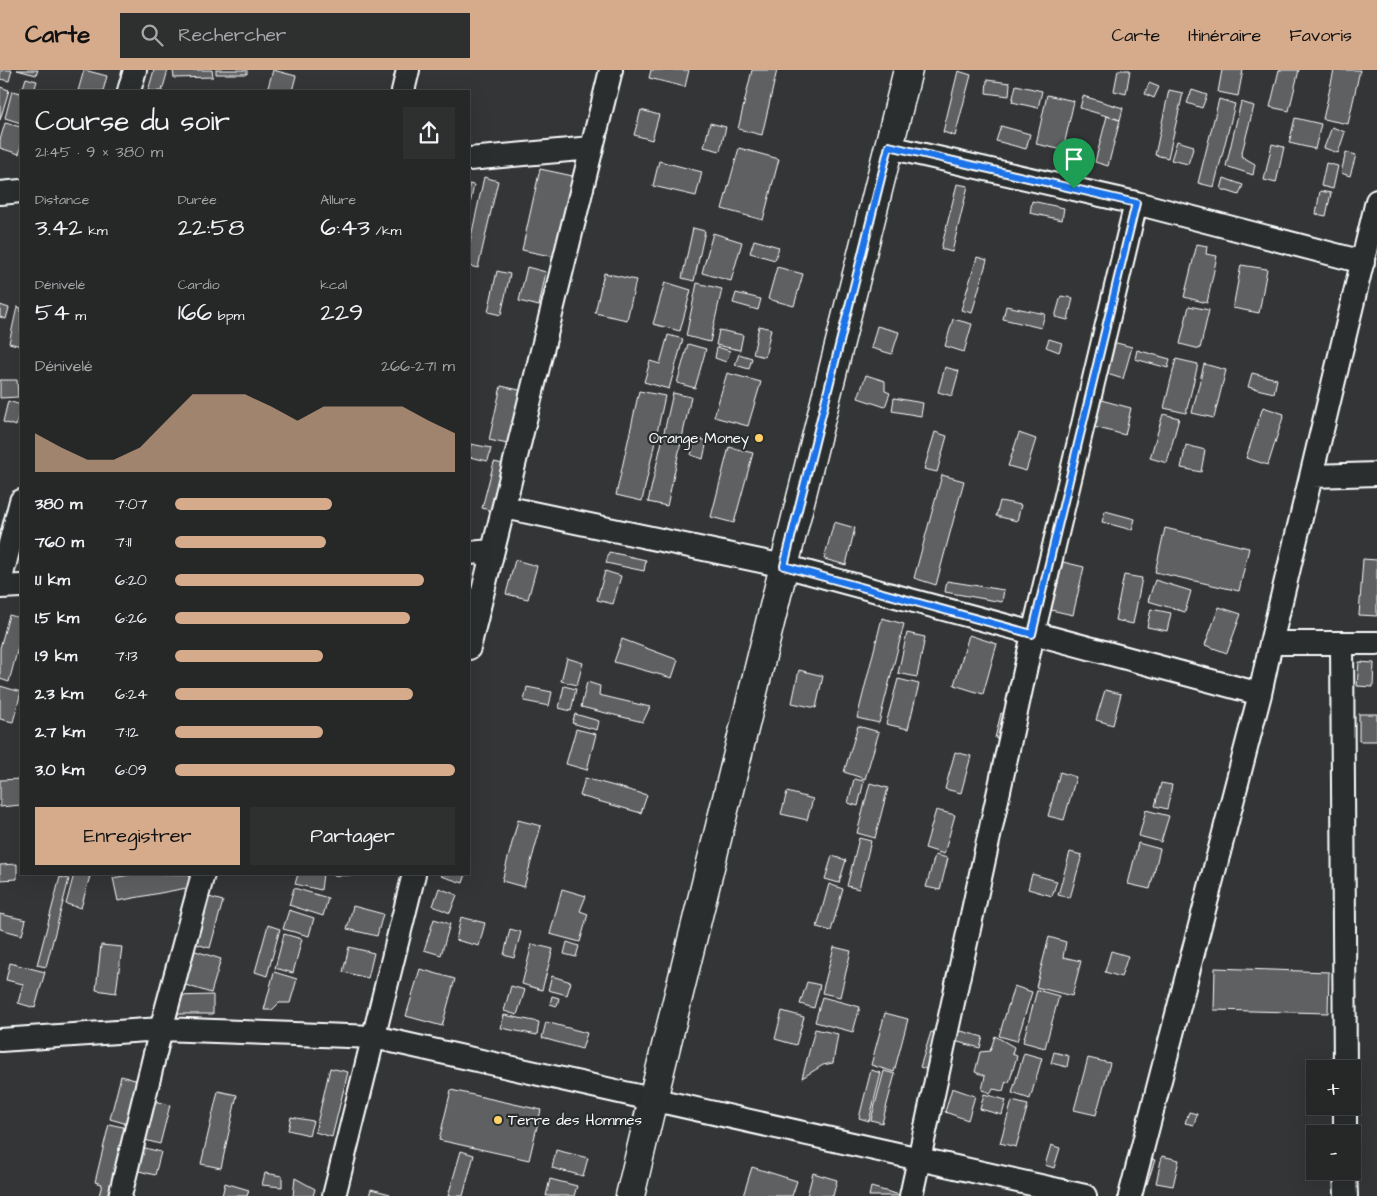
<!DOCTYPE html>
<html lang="fr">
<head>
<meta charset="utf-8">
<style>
  :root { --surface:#262828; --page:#2e3030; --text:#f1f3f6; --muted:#a4a6a8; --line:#424445; --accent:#d6ab8b }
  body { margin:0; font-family:"Architects Daughter",sans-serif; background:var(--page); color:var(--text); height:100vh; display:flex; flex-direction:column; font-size:19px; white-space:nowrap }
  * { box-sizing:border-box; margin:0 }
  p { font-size:16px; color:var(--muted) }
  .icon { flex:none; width:28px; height:28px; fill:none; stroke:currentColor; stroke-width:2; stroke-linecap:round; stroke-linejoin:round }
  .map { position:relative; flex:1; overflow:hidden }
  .drawer { position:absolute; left:20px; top:20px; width:450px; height:785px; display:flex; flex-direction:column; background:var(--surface); border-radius:0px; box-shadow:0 5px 20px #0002,0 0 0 1px var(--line) }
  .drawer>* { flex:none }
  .fabs { position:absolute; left:1306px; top:990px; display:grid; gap:10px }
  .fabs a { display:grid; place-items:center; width:55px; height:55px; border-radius:0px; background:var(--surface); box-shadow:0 5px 20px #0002,0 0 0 1px var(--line); font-size:25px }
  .pin { position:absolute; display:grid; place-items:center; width:42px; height:42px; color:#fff; margin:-51px -21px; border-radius:50% 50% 50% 0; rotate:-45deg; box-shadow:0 0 5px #0007 }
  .pin .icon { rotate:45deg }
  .round { display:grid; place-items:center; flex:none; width:52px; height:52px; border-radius:0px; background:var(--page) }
  .overview { display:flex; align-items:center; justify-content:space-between; height:85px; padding:0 15px }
  h1 { font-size:28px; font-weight:600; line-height:38px }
  .metrics { display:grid; grid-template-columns:repeat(3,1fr); gap:8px; height:85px; padding:5px 15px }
  .metrics div { display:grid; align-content:center }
  .metrics b { font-size:25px; font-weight:600 }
  .metrics small { font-size:14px; font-weight:400 }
  .metrics p { font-size:14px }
  .chart { height:140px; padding:10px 15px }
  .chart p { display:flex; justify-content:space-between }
  .chart svg { width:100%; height:90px; margin-top:5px; fill:var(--accent); opacity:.7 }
  .primary-button { display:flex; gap:10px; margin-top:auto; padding:10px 15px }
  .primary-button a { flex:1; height:58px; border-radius:0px; background:var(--accent); color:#111; font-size:20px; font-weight:600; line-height:58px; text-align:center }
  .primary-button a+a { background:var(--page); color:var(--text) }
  ul { padding:0 15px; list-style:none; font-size:16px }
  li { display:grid; grid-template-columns:80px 60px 1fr; align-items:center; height:38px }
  li i { height:12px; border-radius:6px; background:var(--accent) }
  header { display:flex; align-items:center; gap:30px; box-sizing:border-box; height:70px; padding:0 25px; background:var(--accent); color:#111 }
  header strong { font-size:24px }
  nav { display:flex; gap:28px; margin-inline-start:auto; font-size:18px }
  .search { width:350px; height:45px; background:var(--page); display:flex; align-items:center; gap:12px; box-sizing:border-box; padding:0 18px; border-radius:0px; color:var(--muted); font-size:19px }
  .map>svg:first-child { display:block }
</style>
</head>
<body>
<header>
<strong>Carte</strong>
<div class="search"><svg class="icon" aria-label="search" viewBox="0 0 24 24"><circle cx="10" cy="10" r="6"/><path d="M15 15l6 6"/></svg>Rechercher</div>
<nav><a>Carte</a><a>Itinéraire</a><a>Favoris</a></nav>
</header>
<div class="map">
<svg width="1377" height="1126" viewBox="0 0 1377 1126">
  <rect width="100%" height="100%" fill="#333536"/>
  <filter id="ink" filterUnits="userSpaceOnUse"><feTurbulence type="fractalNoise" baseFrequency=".02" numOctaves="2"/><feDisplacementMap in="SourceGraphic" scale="10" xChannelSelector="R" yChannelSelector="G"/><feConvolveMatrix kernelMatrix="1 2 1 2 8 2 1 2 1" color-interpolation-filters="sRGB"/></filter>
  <g filter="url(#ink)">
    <path fill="#5f6162" stroke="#fff" d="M1,0H12L9,11L0,9Z
      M17,0H38L36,5Z
      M84,0L107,6L103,21H78Z
      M154,0H168L162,21H148Z
      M173,0H212L213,7L174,8Z
      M216,0H247V4H216Z
      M273,0L296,6L292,21H267Z
      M651,0H689L685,17L649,8Z
      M752,0H777L762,65L738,59Z
      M1118,0H1130L1126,24L1114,21Z
      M1222,0H1243L1238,26L1218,22Z
      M1279,0H1299L1289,41L1270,37Z
      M1334,0H1360L1348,54L1323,49Z
      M958,1L971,5L955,66L943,62Z
      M26,8L37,11L34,21H22Z
      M987,10L1010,13L1009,26L986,23Z
      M1149,13L1159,17L1154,28L1145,24Z
      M1016,15L1042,21L1038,38L1012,32Z
      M0,17L9,20L0,50Z
      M1169,20L1183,23L1168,88L1155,85Z
      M1192,20L1207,25L1202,38L1187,33Z
      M12,21L21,23V53L5,48Z
      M1047,25L1074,31L1063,80L1036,74Z
      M1083,26L1123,38L1120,50L1080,38Z
      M1219,29L1235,34L1214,117L1198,113Z
      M1241,32L1254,36L1241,86L1255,94L1253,105L1226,96Z
      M641,40L659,45L652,70L634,65Z
      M1107,46L1120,50L1108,96L1095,92Z
      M1295,48L1321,54L1315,79L1289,73Z
      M5,53L21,57V76L19,84L0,78V70Z
      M710,53L726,57L720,81L704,77Z
      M1001,56L1030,64L1026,79L996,71Z
      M1332,57L1345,62L1338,83L1324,78Z
      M1177,71L1194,76L1188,94L1171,90Z
      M1272,74L1284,77L1276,113L1264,110Z
      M739,78L779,89L763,150L722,139Z
      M1346,82L1356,85L1350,106L1341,103Z
      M659,91L702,102L696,126L653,116Z
      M1326,93L1338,96L1333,119L1321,116Z
      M540,99L573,106L555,187L522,180Z
      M484,107L498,111L478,198L469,196V176Z
      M1224,108L1243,115L1239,125L1221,119Z
      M469,114L474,115L469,139Z
      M957,114L968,116L952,182L941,179Z
      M1320,121L1331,123L1326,146L1316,144Z
      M1032,131L1064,138L1062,150L1030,143Z
      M693,158L705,161L694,211L682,208Z
      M713,163L742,172L731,211L702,203Z
      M754,170L779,177L775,190L750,183Z
      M1197,174L1207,176L1206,184L1217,186L1207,233L1184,227Z
      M977,187L987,190L972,243L961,240Z
      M1241,195L1267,199L1259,243L1233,238Z
      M527,197L546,202L539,236L519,231Z
      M777,197L803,204L794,236L768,229Z
      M497,201L510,204L501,245L488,242Z
      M604,203L636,210L627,250L595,243Z
      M665,212L691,220L680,261L653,254Z
      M697,213L722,219L710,272L686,266Z
      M736,223L761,229L758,240L733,233Z
      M1061,226L1073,228L1068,250L1055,247Z
      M0,235L9,238L6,249L0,247Z
      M1006,236L1045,244L1041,258L1003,249Z
      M1189,236L1209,240L1200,279L1180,274Z
      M17,237L21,238V276L9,273Z
      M953,249L972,254L964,282L945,276Z
      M759,256L771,259L765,287L753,284Z
      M877,256L899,262L892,284L871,278Z
      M719,260L743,265L740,280L716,275Z
      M668,265L683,269L669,319L644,312L650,291L660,294Z
      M1049,269L1062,273L1059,282L1046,277Z
      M1113,272L1132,277L1123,309L1104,303Z
      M688,274L706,279L695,318L677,313Z
      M717,277L730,281L726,292L715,288Z
      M1137,280L1170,289L1168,298L1135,289Z
      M739,284L752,288L749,299L735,295Z
      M1176,289L1198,294L1186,343L1164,338Z
      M1204,294L1226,300L1214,348L1192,343Z
      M945,297L959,301L952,326L938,322Z
      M727,303L761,312L748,356L714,347Z
      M1252,303L1277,309L1274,323L1248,317Z
      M866,305L885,311V321L890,323L885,337L858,328Z
      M0,310H17L18,327L0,328Z
      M501,316L524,321L512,375L489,370Z
      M639,321L665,326L642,431L616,425Z
      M673,323L691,327L667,436L648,432Z
      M894,328L923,333L921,346L892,341Z
      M1101,330L1131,338L1125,365L1094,357Z
      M8,331L21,335L16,356L3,352Z
      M1263,337L1284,344L1268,395L1246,388Z
      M1163,344L1179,348L1167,393L1150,388Z
      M935,362L947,366L937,402L924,399Z
      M1019,363L1036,369L1026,401L1008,396Z
      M696,368L707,371L703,389L691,385Z
      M471,374L491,378L488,391L469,387Z
      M1186,375L1205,380L1201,402L1181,398Z
      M729,377L753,383L734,453L711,447Z
      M494,392L508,395L496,442L482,438Z
      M942,405L964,411L936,515L914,508Z
      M1000,431L1021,435L1017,451L996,446Z
      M1105,441L1135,449L1132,460L1102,452Z
      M834,452L855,458L846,495L824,489Z
      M1165,458L1249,478L1239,521L1155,502Z
      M609,482L646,490L644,501L606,493Z
      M1363,489L1377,490V546L1359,545Z
      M515,490L537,496L528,529L506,524Z
      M1063,492L1084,497L1073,545L1051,540Z
      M605,501L621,506L613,534L597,530Z
      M1124,505L1142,508L1133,554L1115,550Z
      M1155,510L1191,521L1185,542L1148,531Z
      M947,511L1004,520L1002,532L945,522Z
      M1219,537L1241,544L1227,583L1205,575Z
      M1151,539L1171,543L1167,561L1147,557Z
      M9,545L21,548V566L9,612L0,609V578Z
      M882,548L904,554L879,653L857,648Z
      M907,563L925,567L917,607L898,603Z
      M969,565L997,574L983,624L954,615Z
      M622,569L678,590L672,608L614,592Z
      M567,588L583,593L577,615L561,611Z
      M1359,592L1374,593L1373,617L1357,616Z
      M799,600L823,606L816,638L792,633Z
      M898,609L919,614L908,659L886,654Z
      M587,612L600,616L599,625L650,637L643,652L581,637Z
      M0,616L21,622L13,652L0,649Z
      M564,616L576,619L571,641L559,638Z
      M527,617L552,622L549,636L524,631Z
      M1105,620L1121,624L1113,655L1096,650Z
      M1001,643L1021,648L1015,673L995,668Z
      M575,644L599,651L597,660L572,653Z
      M1359,644H1377V671H1359Z
      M858,656L879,662L865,709L844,702Z
      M576,659L596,664L587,700L566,694Z
      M955,682L971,686L961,723L945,719Z
      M1060,702L1076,707L1064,750L1048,746Z
      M585,708L647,725L641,743L580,726Z
      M21,709V735L0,737V710Z
      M854,709L864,711L858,736L848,733Z
      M870,713L888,718L875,768L857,763Z
      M1161,713L1172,715L1167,739L1155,736Z
      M787,722L813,729L807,750L781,744Z
      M936,740L955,745L944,784L925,778Z
      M1146,740L1169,746L1161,772L1139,766Z
      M518,750L541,756L524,817L502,811Z
      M859,768L871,771L859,819L847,816Z
      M1138,773L1160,779L1150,819L1128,814Z
      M1070,782L1082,785L1070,828L1058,825Z
      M935,785L948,788L940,820L926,817Z
      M832,786L846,790L839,813L825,809Z
      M17,794V809L0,810V795Z
      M74,804L90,806L81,838L66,834Z
      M134,804H189L192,817L118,831L113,808Z
      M298,804H323L321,820L295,814Z
      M333,804H368L333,806Z
      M442,804H466L463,813L441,806Z
      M1032,804L1057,811L1052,826L1028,819Z
      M60,807L69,809L46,897L37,895Z
      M829,814L843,819L831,861L817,857Z
      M294,818L328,828L323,846L289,835Z
      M439,818L457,825L450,843L433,836Z
      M562,819L586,826L580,841L588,844L580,872L550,864Z
      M202,825L223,831L210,878L189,872Z
      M353,836L383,844L377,866L347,859Z
      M289,840L314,848L309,866L283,859Z
      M0,844L26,850L22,865L0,859Z
      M461,847L485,853L479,876L456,870Z
      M434,849L450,854L441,885L424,880Z
      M268,855L280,859L267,906L255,902Z
      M510,859L521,862L514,888L504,885Z
      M284,864L302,869L293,903L275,898Z
      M1049,867L1066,872L1063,887L1081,891L1072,926L1036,917Z
      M567,872L579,876L576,887L564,884Z
      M532,874L553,879L542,920L522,914Z
      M101,875L122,877L116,923L96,920Z
      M349,877L374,883L368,908L343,902Z
      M834,877L851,881L840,927L822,923Z
      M189,879L221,889L211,923L179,913Z
      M1111,881L1128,886L1121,907L1105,902Z
      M10,893L45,902L35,938L18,933L23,914L6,910Z
      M1215,898L1329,902L1328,943L1214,940Z
      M420,899L455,909L442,956L406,946Z
      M274,902L297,909L290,933H279L272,940H264Z
      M552,906L571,912L567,925L548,920Z
      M807,912L820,915L814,938L800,934Z
      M511,916L525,920L517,945L504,941Z
      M1014,916L1032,922L1017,971L999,966Z
      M1037,920L1059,926L1045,978L1023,972Z
      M213,925V944H172V926Z
      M552,926L559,928L557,936L550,934Z
      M822,927L860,937L853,962L815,952Z
      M782,941L804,947L796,975L775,969Z
      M885,943L908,949L894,1002L871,995Z
      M504,945L539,952L537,965L501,958Z
      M546,952L587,963L582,979L542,968Z
      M950,958L983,967L980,978L947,969Z
      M815,959L838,964L833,993L823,995L802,1008Z
      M931,962L942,965L931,1001L920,997Z
      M995,966L1014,977L1012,984L1017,986L1009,1013L1006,1011L1003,1021L993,1019L991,1023L982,1020L985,1006L975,1002L980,982L990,981Z
      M1054,982L1069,986L1067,997L1051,993Z
      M1024,983L1042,988L1030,1029L1012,1023Z
      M1088,988L1110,993L1096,1045L1074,1040Z
      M330,998L348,1002L332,1067L315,1062Z
      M871,1000L881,1003L869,1051L859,1048Z
      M884,1001L895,1004L882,1053L871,1050Z
      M121,1006L142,1012L131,1055L110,1049Z
      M952,1018L975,1026L968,1050L945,1042Z
      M451,1020L541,1040L529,1090L439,1070Z
      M218,1021L237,1025L221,1098L201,1094Z
      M984,1024L1006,1030L1002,1045L980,1039Z
      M151,1030L170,1035L160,1074L141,1069Z
      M1012,1031L1028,1035L1016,1077L1000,1073Z
      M1189,1042L1197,1044L1194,1055L1185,1053Z
      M291,1047L313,1051L309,1065L288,1060Z
      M109,1054L132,1059L118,1126H99L102,1114L95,1112Z
      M1051,1075L1060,1078L1054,1098L1045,1095Z
      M141,1077L161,1082L155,1105L135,1100Z
      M556,1080L588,1088L583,1106L552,1098Z
      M461,1081L474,1085L463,1126H448Z
      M1137,1085L1155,1090L1147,1114L1130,1109Z
      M1162,1086L1179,1090L1173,1116L1156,1113Z
      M752,1097L797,1111L792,1126H743Z
      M265,1103L282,1106V1117L262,1115Z
      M813,1103L837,1110L833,1126H807Z
      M295,1108L315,1119L313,1126H293Z
      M550,1109L577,1116L574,1126H546Z
      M225,1113L249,1120L247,1126H222Z
      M871,1117L900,1125V1126H869Z
      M371,1119L390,1124V1126H369Z"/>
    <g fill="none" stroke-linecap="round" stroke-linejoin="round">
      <g stroke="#fff" stroke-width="26">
        <path id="street" d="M129,21L135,0
          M403,21L408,0
          M889,77L1136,133L1363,192
          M469,89L592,78
          M0,123L21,121
          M1312,406L1377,404
          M504,437L784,496L1260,624
          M469,483L492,481
          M0,512L21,431
          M0,517L21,516
          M1271,573H1377
          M1342,574L1345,999
          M469,578L611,0
          M0,970L161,959L374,967L1085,1126
          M1345,1036V1064
          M1345,1101L1346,1126
          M120,1126L161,959L203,804
          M334,1126L414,804
          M911,1126L1033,564L1136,133
          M1130,1126L1260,624L1271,573L1377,131"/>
      </g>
      <g stroke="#fff" stroke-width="31">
        <path id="secondary" d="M630,1126L653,1029L784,496L908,0"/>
      </g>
      <use href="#street" stroke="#2a2d2e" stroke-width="22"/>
      <use href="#secondary" stroke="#2a2d2e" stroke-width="28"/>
    </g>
  </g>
  <g fill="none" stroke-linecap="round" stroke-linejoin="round" filter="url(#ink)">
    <g stroke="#fff" stroke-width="10">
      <path id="route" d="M889,76L1136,133L1032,564L784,496Z"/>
    </g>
    <use href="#route" stroke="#1a73e8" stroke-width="6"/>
  </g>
  <g fill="#ffd166" stroke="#2a2d2e" stroke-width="2">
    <circle cx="759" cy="368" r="5"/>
    <circle cx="498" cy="1050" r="5"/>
  </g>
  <g text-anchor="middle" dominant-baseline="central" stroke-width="4.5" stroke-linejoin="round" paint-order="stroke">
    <g font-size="15" fill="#fff" stroke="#2a2d2e" text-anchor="end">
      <text x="749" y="368">Orange Money</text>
      <text x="508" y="1050" text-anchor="start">Terre des Hommes</text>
    </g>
  </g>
</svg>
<div class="fabs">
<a>+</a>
<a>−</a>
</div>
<div class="pin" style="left:1074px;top:119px;background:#1e9e55"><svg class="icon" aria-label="arrive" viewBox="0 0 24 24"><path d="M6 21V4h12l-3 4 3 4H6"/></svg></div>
<section class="drawer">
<div class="overview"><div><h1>Course du soir</h1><p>21:45 · 9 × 380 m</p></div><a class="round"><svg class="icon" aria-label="share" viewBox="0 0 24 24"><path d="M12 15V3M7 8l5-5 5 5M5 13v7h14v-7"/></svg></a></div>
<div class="metrics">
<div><p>Distance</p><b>3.42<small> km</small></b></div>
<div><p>Durée</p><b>22:58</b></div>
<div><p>Allure</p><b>6:43<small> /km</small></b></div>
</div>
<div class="metrics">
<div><p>Dénivelé</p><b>54<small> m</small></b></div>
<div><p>Cardio</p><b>166<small> bpm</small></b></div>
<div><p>kcal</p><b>229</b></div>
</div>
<div class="chart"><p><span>Dénivelé</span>266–271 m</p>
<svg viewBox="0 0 160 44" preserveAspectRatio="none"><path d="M0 44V25L10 32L20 38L30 38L40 32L50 19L60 6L70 6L80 6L90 12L100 19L110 12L120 12L130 12L140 12L150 19L160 25V44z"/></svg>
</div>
<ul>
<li><b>380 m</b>7:07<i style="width:56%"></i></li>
<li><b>760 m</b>7:11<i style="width:54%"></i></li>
<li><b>1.1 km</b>6:20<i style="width:89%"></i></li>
<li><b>1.5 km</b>6:26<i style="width:84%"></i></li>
<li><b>1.9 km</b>7:13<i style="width:53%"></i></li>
<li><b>2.3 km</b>6:24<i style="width:85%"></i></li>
<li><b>2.7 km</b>7:12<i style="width:53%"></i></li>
<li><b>3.0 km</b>6:09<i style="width:100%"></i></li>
</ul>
<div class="primary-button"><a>Enregistrer</a><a>Partager</a></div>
</section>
</div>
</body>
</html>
